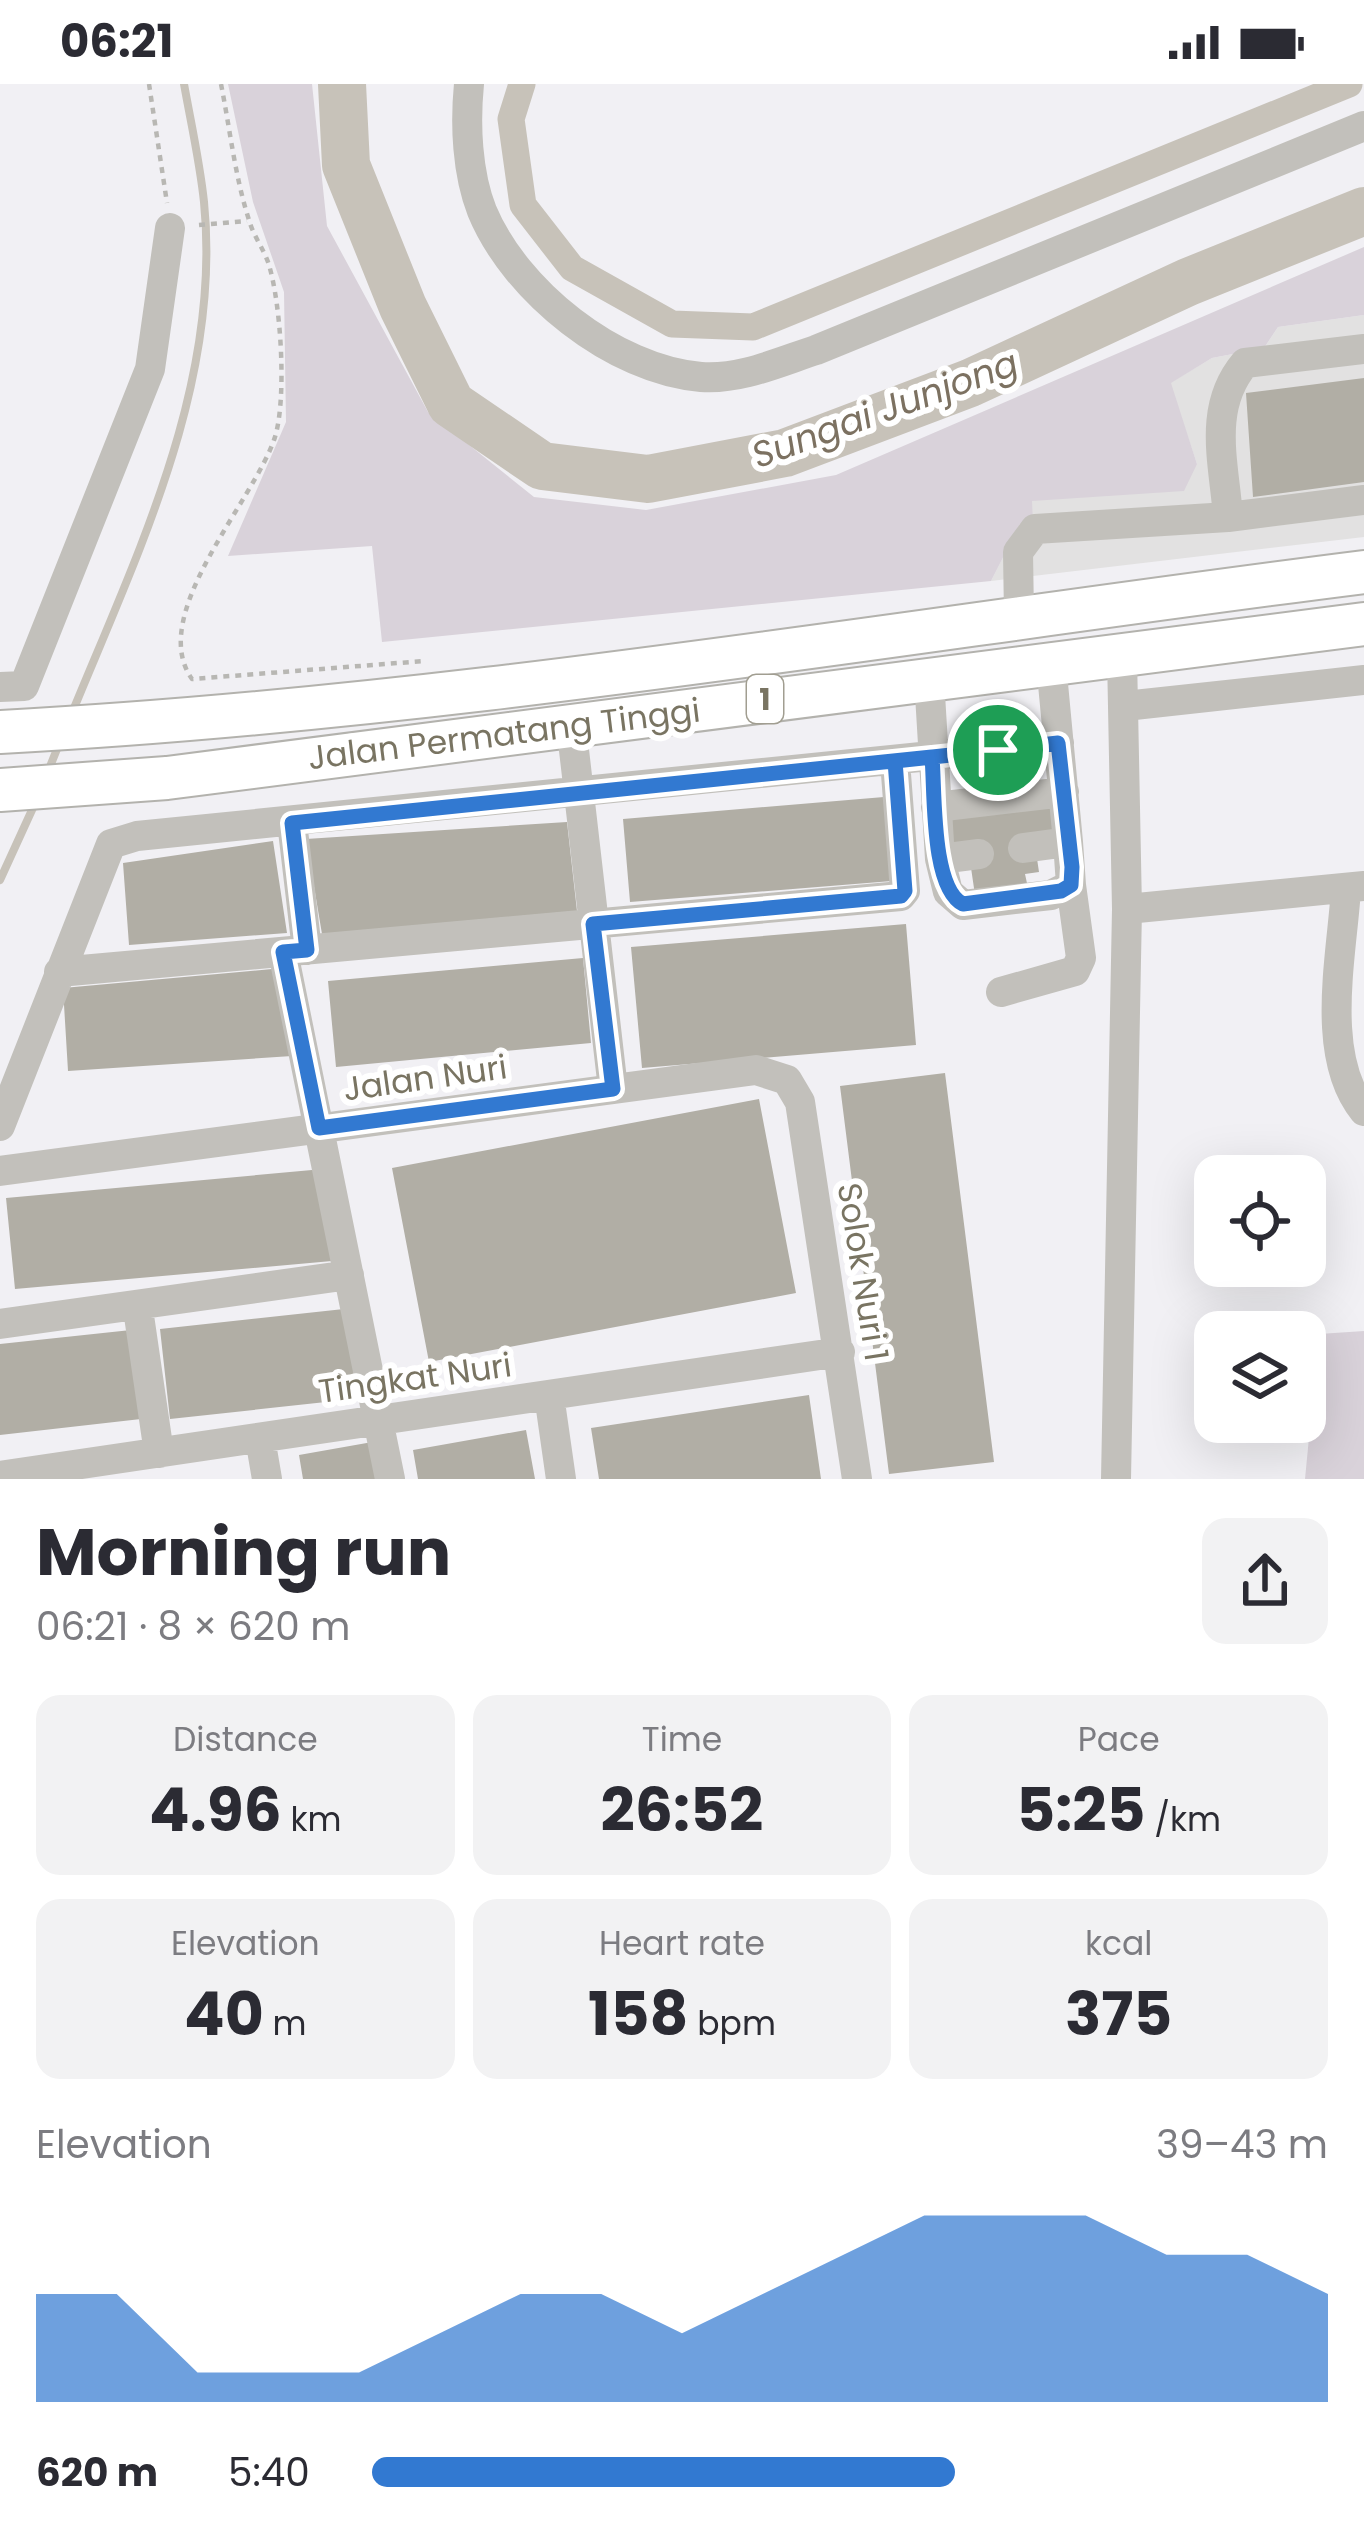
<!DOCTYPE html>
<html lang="en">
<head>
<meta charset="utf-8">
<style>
  :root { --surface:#fff; --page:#f2f2f3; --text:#2b2b33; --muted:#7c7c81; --accent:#3279d1 }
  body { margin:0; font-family:Poppins,sans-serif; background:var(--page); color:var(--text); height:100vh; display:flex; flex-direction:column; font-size:45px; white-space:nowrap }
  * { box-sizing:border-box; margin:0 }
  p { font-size:39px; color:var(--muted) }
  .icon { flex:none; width:66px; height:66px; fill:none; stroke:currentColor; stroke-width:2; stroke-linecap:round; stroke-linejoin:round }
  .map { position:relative; height:1395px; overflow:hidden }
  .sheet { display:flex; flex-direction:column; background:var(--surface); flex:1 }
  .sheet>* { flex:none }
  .controls { position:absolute; left:1194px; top:1071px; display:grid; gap:24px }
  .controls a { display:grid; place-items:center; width:132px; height:132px; border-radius:24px; background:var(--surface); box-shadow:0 12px 48px #0002; font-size:60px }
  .pin { position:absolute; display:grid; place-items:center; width:102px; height:102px; color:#fff; margin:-51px; border:6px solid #fff; border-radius:50%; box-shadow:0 3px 12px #0007 }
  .round { display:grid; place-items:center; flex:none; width:126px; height:126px; border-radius:24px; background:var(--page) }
  .head { display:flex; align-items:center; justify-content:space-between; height:204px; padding:0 36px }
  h1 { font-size:66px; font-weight:700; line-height:90px }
  .stats { display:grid; grid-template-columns:repeat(3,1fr); gap:18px; height:204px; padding:12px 36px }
  .stats div { display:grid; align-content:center; border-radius:24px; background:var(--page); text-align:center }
  .stats b { font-size:60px; font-weight:700 }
  .stats small { font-size:33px; font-weight:400 }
  .stats p { font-size:33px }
  .chart { height:336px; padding:24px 36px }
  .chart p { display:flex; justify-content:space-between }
  .chart svg { width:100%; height:216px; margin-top:12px; fill:var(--accent); opacity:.7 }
  ul { padding:0 36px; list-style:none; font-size:39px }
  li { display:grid; grid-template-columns:192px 144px 1fr; align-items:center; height:90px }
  li i { height:30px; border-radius:15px; background:var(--accent) }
  .status { display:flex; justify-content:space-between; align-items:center; height:84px; padding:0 60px; background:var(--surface); direction:ltr }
  .status svg { height:33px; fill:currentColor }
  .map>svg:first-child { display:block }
</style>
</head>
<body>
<div class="status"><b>06:21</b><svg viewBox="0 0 49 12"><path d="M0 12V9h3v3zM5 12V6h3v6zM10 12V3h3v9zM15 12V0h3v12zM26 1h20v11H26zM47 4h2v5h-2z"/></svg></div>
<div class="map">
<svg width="1364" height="1395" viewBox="0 0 1364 1395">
  <rect width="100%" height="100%" fill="#f1f0f4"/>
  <path fill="#e2e1e1" d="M1364,231V453L991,497L1031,417L1197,380L1170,299L1212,274L1264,264L1278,243Z"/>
  <path fill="#d9d2da" d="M228,0H312L327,142L428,328L534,413L646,426L836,391L1364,163V231L1278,243L1264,264L1212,274L1171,299L1197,380L1184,407L1032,417L1033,439L1020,440L991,497L382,558L372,462L228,472L286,338L284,208L253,118Z
    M1364,1247V1395H1305L1319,1250Z"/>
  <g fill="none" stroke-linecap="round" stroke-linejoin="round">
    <path stroke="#c7c2b9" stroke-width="8" d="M72,629C138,468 222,298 204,118C200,79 191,39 184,0
      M47,690L59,660
      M0,796L37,715"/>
    <path stroke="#c7c2b9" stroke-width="27" d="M522,0L511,35L523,121L572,184L672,240L753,243L1349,0"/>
    <path stroke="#c7c2b9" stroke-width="48" d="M342,0L346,81L403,223L451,320L542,382L648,395L785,369L970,299L1188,198L1364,127"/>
  </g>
  <path fill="#b1aea5" d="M1364,294V398L1253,413L1246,309Z
    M884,713L892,797L630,818L623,735Z
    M1058,714L1062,747L1036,768L1039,788L1025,790L1028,804L975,811L970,777L944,759L940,727Z
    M567,738L577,827L322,850L306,755Z
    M273,757L287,849L129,861L123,779Z
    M906,840L916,961L642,984L631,863Z
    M583,874L591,959L336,983L328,897Z
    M272,885L292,972L68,987L63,904Z
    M945,989L994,1378L889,1390L840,1002Z
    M759,1015L796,1209L429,1278L392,1084Z
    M323,1085L332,1177L15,1205L6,1114Z
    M353,1224L363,1314L170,1335L160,1245Z
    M131,1246L141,1335L0,1351V1260Z
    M809,1311L821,1395H599L591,1344Z
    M526,1346L535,1395H418L413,1366Z
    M378,1357L385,1395H303L299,1371Z"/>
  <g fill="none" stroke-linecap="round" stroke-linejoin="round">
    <g stroke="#b3b2ad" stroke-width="46">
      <path id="highway" d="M0,648C457,624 910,545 1364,488
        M0,706L167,694L1364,540"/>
    </g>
    <path stroke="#b8b7b3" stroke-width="4.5" stroke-dasharray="6 6" stroke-linecap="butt" d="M149,0L167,119
      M221,0C230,45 235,93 249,136C253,151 263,164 268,178C281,217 287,314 275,353C255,416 146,531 192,595L424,577
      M199,141L247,137"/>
    <path stroke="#c2c0bb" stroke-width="30" d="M469,0C465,40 467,89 482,127C515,207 614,286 701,293C740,296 779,278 816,266L1364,42
      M1228,433C1224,378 1207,324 1245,279L1364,265
      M1019,532L1018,468L1035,445L1228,433L1364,416
      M929,594L940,775L979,770
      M0,603L24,602L150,285L170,144
      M1125,622L1364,596
      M571,640L613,1005
      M936,723L1064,708
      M292,738L307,866
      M1023,764L1068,758L1051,579
      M940,775L948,808L963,821L1051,811L1071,801L1068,758
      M1346,805C1342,871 1319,972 1364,1027
      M1127,825L1364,802
      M283,868L390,1395
      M59,888L901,812L905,807L895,677
      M1001,908L1075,887L1081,874L1071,801
      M0,1042L111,760L137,752L1059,659
      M0,1087L756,986L787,996L800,1018L857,1395
      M138,1225L159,1369
      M0,1240L349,1191
      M549,1311L561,1395
      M260,1354L267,1395
      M0,1392L840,1268
      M1116,1395L1127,825L1122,572"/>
    <use href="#highway" stroke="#fff" stroke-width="42"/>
  </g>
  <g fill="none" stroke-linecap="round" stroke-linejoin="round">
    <g stroke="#fff" stroke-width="24">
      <path id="route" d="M998,666L895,677L905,807L901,812L593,840L613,1005L319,1044L283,868L307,866L292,739C505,717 719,695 932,673C935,708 931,804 963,820L1061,807L1071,801L1072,783L1058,659L998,666"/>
    </g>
    <use href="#route" stroke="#3279d1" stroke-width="15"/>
  </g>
  <g text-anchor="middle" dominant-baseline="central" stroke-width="12" stroke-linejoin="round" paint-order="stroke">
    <rect fill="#fff" stroke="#a19e91" stroke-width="3" x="747" y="591" width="36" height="48" rx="9"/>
    <g font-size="30" font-weight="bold" fill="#797462">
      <text x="765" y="615">1</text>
    </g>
    <g font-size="33" fill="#797462" stroke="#fff">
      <text transform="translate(504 650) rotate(-7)">Jalan Permatang Tinggi</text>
      <text transform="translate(425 994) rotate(-8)">Jalan Nuri</text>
      <text transform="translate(863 1188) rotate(81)">Solok Nuri 1</text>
      <text transform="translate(415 1294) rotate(-8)">Tingkat Nuri</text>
    </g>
    <g font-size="36" font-style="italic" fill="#7c7161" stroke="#fff">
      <text transform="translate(885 325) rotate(-20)">Sungai Junjong</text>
    </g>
  </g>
</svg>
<div class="controls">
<a><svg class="icon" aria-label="locate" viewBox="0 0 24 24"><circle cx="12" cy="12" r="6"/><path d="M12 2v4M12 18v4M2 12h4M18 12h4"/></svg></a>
<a><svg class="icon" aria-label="layers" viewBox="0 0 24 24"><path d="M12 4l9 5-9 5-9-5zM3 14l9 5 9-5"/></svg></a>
</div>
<div class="pin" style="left:998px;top:666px;background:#1e9e55"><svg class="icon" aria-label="arrive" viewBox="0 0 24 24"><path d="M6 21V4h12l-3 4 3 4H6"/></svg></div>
</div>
<section class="sheet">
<div class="head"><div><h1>Morning run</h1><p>06:21 · 8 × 620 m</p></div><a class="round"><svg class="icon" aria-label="share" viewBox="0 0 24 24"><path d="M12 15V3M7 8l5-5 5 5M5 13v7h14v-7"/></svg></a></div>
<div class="stats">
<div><p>Distance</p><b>4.96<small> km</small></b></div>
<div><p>Time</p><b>26:52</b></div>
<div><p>Pace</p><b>5:25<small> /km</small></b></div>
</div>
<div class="stats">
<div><p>Elevation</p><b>40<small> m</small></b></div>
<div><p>Heart rate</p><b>158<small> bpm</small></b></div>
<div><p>kcal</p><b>375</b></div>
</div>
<div class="chart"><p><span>Elevation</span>39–43 m</p>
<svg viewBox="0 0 160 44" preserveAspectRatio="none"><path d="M0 44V22L10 22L20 38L30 38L40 38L50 30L60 22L70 22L80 30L90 22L100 14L110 6L120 6L130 6L140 14L150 14L160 22V44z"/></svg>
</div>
<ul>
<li><b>620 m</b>5:40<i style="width:61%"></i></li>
</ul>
</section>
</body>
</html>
